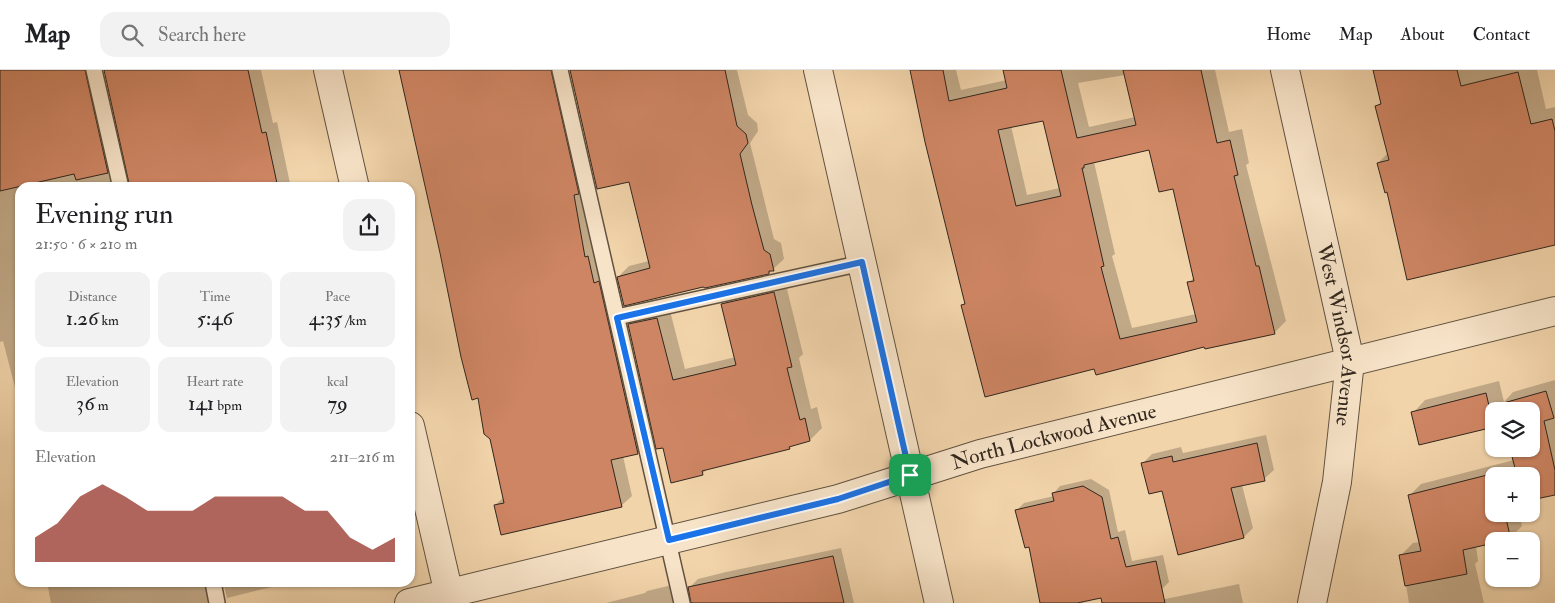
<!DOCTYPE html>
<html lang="en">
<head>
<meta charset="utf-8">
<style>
  :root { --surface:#fff; --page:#f2f2f2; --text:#202124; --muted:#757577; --line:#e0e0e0; --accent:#8f2418 }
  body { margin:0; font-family:"IM FELL Double Pica",serif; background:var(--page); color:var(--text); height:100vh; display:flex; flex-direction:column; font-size:19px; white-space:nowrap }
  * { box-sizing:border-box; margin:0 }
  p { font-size:16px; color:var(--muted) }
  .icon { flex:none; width:28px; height:28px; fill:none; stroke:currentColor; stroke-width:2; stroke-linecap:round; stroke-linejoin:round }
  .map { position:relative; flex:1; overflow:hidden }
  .side { position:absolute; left:15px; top:112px; width:400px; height:405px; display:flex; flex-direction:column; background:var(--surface); border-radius:15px; box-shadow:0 1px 4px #0004 }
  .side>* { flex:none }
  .fabs { position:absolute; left:1485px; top:332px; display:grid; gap:10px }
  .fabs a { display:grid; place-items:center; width:55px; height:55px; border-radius:10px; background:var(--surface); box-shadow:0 1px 4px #0004; font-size:25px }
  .pin { position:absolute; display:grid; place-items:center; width:42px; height:42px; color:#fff; margin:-21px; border-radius:10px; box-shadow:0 2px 8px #0006 }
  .round { display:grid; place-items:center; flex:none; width:52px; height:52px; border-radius:15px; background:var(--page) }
  .summary { display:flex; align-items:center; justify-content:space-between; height:85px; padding:0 20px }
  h1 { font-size:28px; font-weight:600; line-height:38px }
  .figures { display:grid; grid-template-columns:repeat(3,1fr); gap:8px; height:85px; padding:5px 20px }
  .figures div { display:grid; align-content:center; border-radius:12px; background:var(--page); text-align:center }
  .figures b { font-size:21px; font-weight:600 }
  .figures small { font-size:14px; font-weight:400 }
  .figures p { font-size:14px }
  .chart { height:140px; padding:10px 20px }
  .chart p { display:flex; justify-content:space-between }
  .chart svg { width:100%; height:90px; margin-top:5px; fill:var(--accent); opacity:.7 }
  header { display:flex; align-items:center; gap:30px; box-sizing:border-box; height:70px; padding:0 25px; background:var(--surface); border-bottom:1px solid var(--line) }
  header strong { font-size:24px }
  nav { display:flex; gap:28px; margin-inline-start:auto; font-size:18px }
  .search { width:350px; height:45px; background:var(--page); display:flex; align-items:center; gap:12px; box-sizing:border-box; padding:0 18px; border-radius:15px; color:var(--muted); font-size:19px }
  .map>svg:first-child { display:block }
</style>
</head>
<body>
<header>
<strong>Map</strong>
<div class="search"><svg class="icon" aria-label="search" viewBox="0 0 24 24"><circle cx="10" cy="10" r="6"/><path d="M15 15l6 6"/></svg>Search here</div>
<nav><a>Home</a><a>Map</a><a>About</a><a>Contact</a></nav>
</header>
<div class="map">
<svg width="1555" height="533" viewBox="0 0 1555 533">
  <rect width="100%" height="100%" fill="#f2d4ab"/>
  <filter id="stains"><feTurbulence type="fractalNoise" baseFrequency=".004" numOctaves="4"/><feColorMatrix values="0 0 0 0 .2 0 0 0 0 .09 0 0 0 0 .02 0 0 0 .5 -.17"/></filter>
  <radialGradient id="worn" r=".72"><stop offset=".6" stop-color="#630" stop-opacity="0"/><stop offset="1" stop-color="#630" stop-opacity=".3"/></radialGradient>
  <path fill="#0003" fill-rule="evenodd" d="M0,0H98L126,114L131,116L105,0H261L273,53L277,52L291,118H20V343L18,329L3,271L0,272Z
    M399,0H564L648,372L638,383L623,386L632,426L621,436L495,435L504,427L491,368L479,327Z
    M571,0H737L748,45L757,53L758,61L750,73L774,169L781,173L784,189L769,203L618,207L629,196L649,191L630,111Z
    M912,0H956L961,20L1007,10L1005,0H1215L1229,62L1242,59L1249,93L1246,95L1286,251L1274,263L1095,298L963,235L966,232ZM1125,5L1135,47L1089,57L1078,13ZM1044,49L1060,118L1027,125L1011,56ZM1150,79L1174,118L1195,206L1189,213L1196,244L1132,258L1112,186L1115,184L1094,92Z
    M1375,0H1537L1546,39L1555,37V173L1388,121L1378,93L1388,83L1377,36L1382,31Z
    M785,211L803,284L799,288L811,339L817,337L822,358L810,370L792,375L789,378L708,398L702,404L629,255L641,243L669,237L685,299L736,287L723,234L734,222Z
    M1555,310V424L1531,406H1494V444H1519L1522,456L1510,468L1476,476L1478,491L1475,494L1484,533H1409L1401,485L1413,473L1420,472L1409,426L1421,414L1514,390L1512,379H1531V341H1494V355L1413,343L1425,330L1499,311L1504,332L1513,322Z
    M1266,365L1274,400L1264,409L1242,415L1253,458L1244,467L1163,420L1143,393L1152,384L1181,377L1183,383Z
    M1091,409L1109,420L1118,462L1125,460L1132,491L1163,485L1169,512L1162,519L1133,521L1083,531V533H1041L1030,476L1017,440L1024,433L1054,426L1053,424L1060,416Z
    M841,478L854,533H692L689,518L698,509L726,502Z
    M47,512H217L218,522L207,533H51Z
    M223,512H292L227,528Z
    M1239,514L1243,533H1161L1165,529Z
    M672,515L686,533H606L645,523L647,521Z"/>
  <path fill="#ce8563" stroke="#31261d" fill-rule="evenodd" d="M0,0H85L108,103L76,110L74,104L0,121Z
    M104,0H248L262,63L266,62L278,118H130Z
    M399,0H551L579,124L574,125L585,187L588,186L594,213L599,211L638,384L611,390L622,437L501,465L494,435L504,433L490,369L484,364L478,328L472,330L461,287L440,183Z
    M570,0H725L737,56L746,64L748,73L740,84L752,135L764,180L770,184L774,201H769V204L705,218L703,217L624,236L617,207L650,198L629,112L597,119Z
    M910,0H943L949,31L1007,18L1003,0H1061L1077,68L1136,55L1123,0H1201L1217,73L1230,70L1238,105L1234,106L1256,196H1259L1275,264L1205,279L1204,277L1096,305L1094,299L985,327L961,235L965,234L925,72ZM1043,51L1061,126L1016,136L998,60ZM1149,80L1159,122L1173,119L1194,211L1187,212L1197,252L1120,269L1101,197L1104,196L1082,98H1084V95Z
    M1373,0H1457L1461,16L1518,2L1531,54L1552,49L1555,61V175L1407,210L1387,122L1385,123L1377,93L1389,90L1375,36L1381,34Z
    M774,222L792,297L787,298L800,350L805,348L810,371L789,377L790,379L702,401L703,405L671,413L663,378L656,379L628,254L657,248L673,310L736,295L721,234Z
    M1546,321L1554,348L1544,351L1555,400V425L1531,430V406H1494V444H1505L1511,470L1494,471V473L1463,480L1467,504L1405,516L1399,485L1421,481L1408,425L1515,398L1510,379H1531V341H1501L1500,334Z
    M1486,323L1494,357L1419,375L1411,342Z
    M1257,373L1265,411L1231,418L1244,468L1178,485L1162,421L1149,424L1141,393L1172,386L1173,392Z
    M1083,416L1102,427L1111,469L1118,467L1126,497L1156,491L1165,533H1102L1101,528L1077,533H1040L1029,477L1025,478L1015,440L1054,431L1052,423Z
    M833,486L844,533H691L688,517Z"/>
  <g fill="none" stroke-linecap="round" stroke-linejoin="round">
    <g stroke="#615240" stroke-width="18">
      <path id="service" d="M94,0L121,118
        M560,0L682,533
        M617,247L862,193
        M213,512L217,533"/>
    </g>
    <g stroke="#615240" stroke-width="30">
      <g id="minor">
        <path d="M328,0L355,118"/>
        <path id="s1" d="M1285,0L1350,291L1337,412L1312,533"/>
        <path d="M410,356L451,533"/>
        <path id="s2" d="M409,533L838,429L980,384L1555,241"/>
      </g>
    </g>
    <g stroke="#615240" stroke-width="30">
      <path id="tertiary" d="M818,0L939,533"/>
    </g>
    <use href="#service" stroke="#f7e3c8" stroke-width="15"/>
    <use href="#minor" stroke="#f7e3c8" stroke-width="28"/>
    <use href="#tertiary" stroke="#f7e3c8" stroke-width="28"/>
  </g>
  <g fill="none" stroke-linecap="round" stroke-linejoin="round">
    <g stroke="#fff" stroke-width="10">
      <path id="route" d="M862,192L910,405L838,429L669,470L617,248Z"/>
    </g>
    <use href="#route" stroke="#1a73e8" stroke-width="6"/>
  </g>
  <g text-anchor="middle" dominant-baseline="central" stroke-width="4" stroke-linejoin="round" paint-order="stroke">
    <g font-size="21" fill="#31261d" stroke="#f7e3c8">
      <text stroke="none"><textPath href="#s1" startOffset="271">West Windsor Avenue</textPath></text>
      <text stroke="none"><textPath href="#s2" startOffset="666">North Lockwood Avenue</textPath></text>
    </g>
  </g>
  <rect width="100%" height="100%" filter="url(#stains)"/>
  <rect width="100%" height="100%" fill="url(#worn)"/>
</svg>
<div class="fabs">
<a><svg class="icon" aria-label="layers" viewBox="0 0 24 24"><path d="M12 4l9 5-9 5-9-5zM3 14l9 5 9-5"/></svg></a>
<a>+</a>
<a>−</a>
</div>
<div class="pin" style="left:910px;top:405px;background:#1e9e55"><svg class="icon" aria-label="arrive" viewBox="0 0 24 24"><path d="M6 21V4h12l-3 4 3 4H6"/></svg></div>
<section class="side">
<div class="summary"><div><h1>Evening run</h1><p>21:50 · 6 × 210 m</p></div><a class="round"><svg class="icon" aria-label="share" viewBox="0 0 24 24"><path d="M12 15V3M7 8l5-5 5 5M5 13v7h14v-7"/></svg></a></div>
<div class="figures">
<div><p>Distance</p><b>1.26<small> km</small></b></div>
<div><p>Time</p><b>5:46</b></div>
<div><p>Pace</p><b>4:35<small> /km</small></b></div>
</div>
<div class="figures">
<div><p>Elevation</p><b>36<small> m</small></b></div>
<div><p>Heart rate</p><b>141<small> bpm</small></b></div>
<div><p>kcal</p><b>79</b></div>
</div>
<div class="chart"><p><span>Elevation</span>211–216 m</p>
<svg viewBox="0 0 160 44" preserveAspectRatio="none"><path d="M0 44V32L10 25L20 12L30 6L40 12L50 19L60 19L70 19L80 12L90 12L100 12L110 12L120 19L130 19L140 32L150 38L160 32V44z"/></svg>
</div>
</section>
</div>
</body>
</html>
